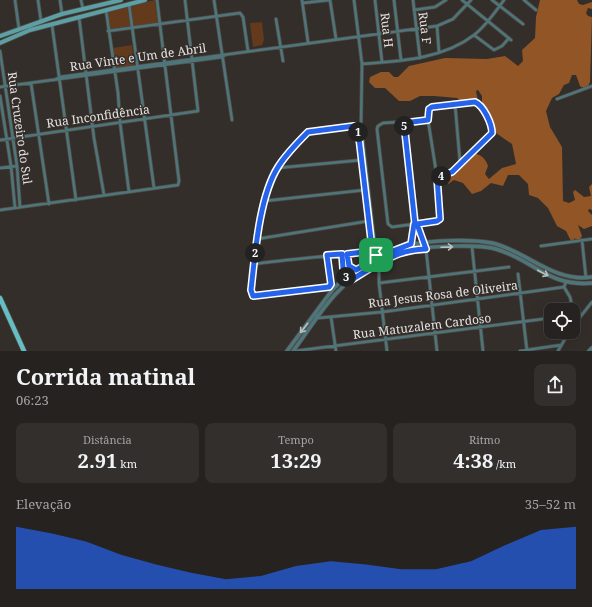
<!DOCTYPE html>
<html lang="pt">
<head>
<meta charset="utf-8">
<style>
  :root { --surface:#262220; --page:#322f2d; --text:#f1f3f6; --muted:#a4a4a5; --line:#423f3e; --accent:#2563eb }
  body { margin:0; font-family:"Noto Serif",serif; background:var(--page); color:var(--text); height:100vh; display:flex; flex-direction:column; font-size:15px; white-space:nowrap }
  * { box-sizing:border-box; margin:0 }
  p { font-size:13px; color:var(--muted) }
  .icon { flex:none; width:22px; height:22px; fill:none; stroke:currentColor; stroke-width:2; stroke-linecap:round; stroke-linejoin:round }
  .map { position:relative; height:351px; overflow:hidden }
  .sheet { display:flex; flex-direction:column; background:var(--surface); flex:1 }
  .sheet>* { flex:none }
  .buttons { position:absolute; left:544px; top:303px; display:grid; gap:8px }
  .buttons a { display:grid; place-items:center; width:36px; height:36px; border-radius:8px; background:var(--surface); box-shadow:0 4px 16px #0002,0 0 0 1px var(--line); font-size:20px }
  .pin { position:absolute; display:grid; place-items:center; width:34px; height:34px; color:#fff; margin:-17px; border-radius:8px; box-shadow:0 2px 6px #0006 }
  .km { position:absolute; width:20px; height:20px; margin:-10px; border-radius:50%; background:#222; color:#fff; font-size:11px; line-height:20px; text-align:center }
  .round { display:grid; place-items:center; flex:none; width:42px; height:42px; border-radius:8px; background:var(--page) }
  .head { display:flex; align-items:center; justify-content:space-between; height:68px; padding:0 16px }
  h1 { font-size:22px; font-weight:700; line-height:30px }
  .stats { display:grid; grid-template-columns:repeat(3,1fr); gap:6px; height:68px; padding:4px 16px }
  .stats div { display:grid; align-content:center; border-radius:8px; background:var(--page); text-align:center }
  .stats b { font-size:20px; font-weight:700 }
  .stats small { font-size:11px; font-weight:400 }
  .stats p { font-size:11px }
  .chart { height:112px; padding:8px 16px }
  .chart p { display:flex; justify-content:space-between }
  .chart svg { width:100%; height:72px; margin-top:4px; fill:var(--accent); opacity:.7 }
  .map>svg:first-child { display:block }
</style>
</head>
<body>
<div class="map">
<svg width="592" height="351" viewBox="0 0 592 351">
  <rect width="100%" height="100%" fill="#332e2a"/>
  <path fill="#633a1b" d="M155,0L158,23L134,26L131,5Z
    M128,6L131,26L109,29L108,11Z
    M262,22L264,40L262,45L253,47L250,23Z
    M132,45L134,65L115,68L113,48Z"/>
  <path fill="#915526" d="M540,0H577L579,4L583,5L592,2V9L588,8L586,13L588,16L592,17L590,82L588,86L583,88L580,86L576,75H572L569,83L564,85L559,94L552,98L546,111L550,127L562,147L563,201L569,203L575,200L573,192L575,190L584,197L591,196L589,187L592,184V210L589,209L588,211L592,215V226L584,229L578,225L582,236L579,241L574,238L575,241H571L566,231L557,226L548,208L538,198L529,195L528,184L519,175H508L503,186L491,183L481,191L472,194L463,183L454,180L448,184C447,175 452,172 458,166C460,163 462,158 465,156C475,150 485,156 488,166L485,174L489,179L502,168L516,164L512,144L493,131L482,107V96L478,90L476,91L478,101L472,106L466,105L457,98L434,96H420L410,101H399L385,88H375L369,82L370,77L381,72H389L394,77H398L409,66L445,58L487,59L505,56L518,66L523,61L522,50L535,38L536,17Z"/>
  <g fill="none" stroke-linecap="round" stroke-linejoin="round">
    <g stroke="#504b47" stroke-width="4">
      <path id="minor" d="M15,0L19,29
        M38,0L41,21
        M60,0L62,14
        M81,0L83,9
        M214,0L232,120
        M302,0L308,42
        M330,0L336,39
        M354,0L362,64L361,125L376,255
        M375,0L382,62
        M394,0L401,60
        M413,0L420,58
        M462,0L511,40
        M492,0L523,24
        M524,0L536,10
        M303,3L329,0
        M129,4L154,188
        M106,10L118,93L120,122L129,192
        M414,10L435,7L446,0
        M79,17L94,138L104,195
        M276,19L283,61
        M52,25L76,200
        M437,26L439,52
        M108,31L240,13L243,17L248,51
        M474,35L494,50L502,46L509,38
        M0,51L17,166L20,207
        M362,64C400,61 443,59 474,35C486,26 495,12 504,0
        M54,80L60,77L437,26L453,19L471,0
        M31,83L49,204
        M0,87L222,57L225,55
        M0,96L11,166L15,208
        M557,99L592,86
        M455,104L460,162
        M428,120L437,177L441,219L437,221L392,227L388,224L377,129L378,126L383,123L428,120L429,109L432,107L475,102L478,103L492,128L491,135L452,172L437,177
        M403,123L415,224
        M0,140L198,111L185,0
        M0,168L17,166
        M277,168L362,160
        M264,201L365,190
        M0,210L178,185L179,181L157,0
        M417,224L426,249L437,351
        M257,239L369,221
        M582,240L586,278
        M411,244L414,224
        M541,246L592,239
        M472,247L483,351
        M342,254L343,268L347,276
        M347,254L349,266L356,270
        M254,264C293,259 332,256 372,251L358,129L354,126L308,132C298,143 286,154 278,167C259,197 255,255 251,290L253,296L329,287L331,285L327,255
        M379,267V283L387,351
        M518,274L527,351
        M379,283L509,267
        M564,287L570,297L573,310
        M573,313L574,324
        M315,314L318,318L382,312L564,287L566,282
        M331,317L336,351
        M573,326L592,302
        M295,351L551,318
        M520,351L561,345
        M558,351L569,332"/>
    </g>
    <g stroke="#504b47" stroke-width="5">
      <path id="tertiary" d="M383,262C392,256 401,253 411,250C428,246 480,244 496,249C534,260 548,287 592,283
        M374,266L371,260L374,255C376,255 378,256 380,256C386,255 401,247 409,245C430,240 471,239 492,243C527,251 553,283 592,277
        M287,351L333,289L347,276L371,262
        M293,351C316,321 335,283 371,268C375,266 377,267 380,266L383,262L380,256
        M589,351L592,348"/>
    </g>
    <g stroke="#504b47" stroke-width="5.5">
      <path id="secondary" d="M0,36L62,14L121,0
        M0,43L30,30L145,0"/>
    </g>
    <g stroke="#504b47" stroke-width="6">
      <path id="primary" d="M0,298L24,351"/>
    </g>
    <use href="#minor" stroke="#4e767a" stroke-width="2.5"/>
    <use href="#tertiary" stroke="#4e767a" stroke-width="3.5"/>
    <use href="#secondary" stroke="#5c9fa4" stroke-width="4"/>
    <use href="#primary" stroke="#65bec5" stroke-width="4.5"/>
  </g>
  <defs><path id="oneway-shaft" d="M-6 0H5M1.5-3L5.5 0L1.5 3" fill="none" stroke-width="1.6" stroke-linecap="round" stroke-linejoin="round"/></defs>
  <g stroke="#b8c2c1">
    <use href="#oneway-shaft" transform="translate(447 247) rotate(-2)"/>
    <use href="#oneway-shaft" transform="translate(543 273) rotate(28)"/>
    <use href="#oneway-shaft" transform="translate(304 328) rotate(128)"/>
  </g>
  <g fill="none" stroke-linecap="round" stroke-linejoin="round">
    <g stroke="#fff" stroke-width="8">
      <path id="route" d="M475,102C484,106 492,124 492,133L452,172L437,177L440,219L437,221L417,224L426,249C409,250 391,253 380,266H374L348,282L345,278L347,276L343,268L342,254L327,255L331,284L329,287L253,296L251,290C255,255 259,197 278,167C286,154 297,143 308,132L354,126L358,129L372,248V251L347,254L349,266L356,270L371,262L374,255L380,256L411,244L414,224H415L404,123L428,120L429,109L432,107Z"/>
    </g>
    <use href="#route" stroke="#2563eb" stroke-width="5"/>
  </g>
  <g text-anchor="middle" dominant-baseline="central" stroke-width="3" stroke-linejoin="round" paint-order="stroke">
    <g font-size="12" fill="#e6e2e0" stroke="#332e2a">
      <text transform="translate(425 28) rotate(83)">Rua F</text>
      <text transform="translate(387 30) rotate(83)">Rua H</text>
      <text transform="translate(138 57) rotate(-8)">Rua Vinte e Um de Abril</text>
      <text transform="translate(98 116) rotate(-8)">Rua Inconfidência</text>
      <text transform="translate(20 128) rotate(82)">Rua Cruzeiro do Sul</text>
      <text transform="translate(443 294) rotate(-7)">Rua Jesus Rosa de Oliveira</text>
      <text transform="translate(422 326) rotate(-7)">Rua Matuzalem Cardoso</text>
    </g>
  </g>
</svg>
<div class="buttons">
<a><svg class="icon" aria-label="locate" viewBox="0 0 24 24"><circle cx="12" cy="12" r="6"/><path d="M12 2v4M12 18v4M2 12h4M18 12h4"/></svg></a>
</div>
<div class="pin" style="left:376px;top:255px;background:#1e9e55"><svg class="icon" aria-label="arrive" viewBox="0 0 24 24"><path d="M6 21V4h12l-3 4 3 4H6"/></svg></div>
<b class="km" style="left:358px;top:132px">1</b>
<b class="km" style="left:255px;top:253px">2</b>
<b class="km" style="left:346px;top:277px">3</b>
<b class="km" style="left:441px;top:176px">4</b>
<b class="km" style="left:404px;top:126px">5</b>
</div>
<section class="sheet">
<div class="head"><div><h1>Corrida matinal</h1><p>06:23</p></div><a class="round"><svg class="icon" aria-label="share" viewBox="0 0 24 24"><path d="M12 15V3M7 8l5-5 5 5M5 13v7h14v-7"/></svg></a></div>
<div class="stats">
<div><p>Distância</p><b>2.91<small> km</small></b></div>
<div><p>Tempo</p><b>13:29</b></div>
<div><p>Ritmo</p><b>4:38<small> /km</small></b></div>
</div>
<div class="chart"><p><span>Elevação</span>35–52 m</p>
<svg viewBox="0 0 160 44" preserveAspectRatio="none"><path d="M0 44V6L10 10L20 15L30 23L40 29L50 34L60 38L70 36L80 30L90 27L100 29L110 32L120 32L130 27L140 17L150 8L160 6V44z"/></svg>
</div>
</section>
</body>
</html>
